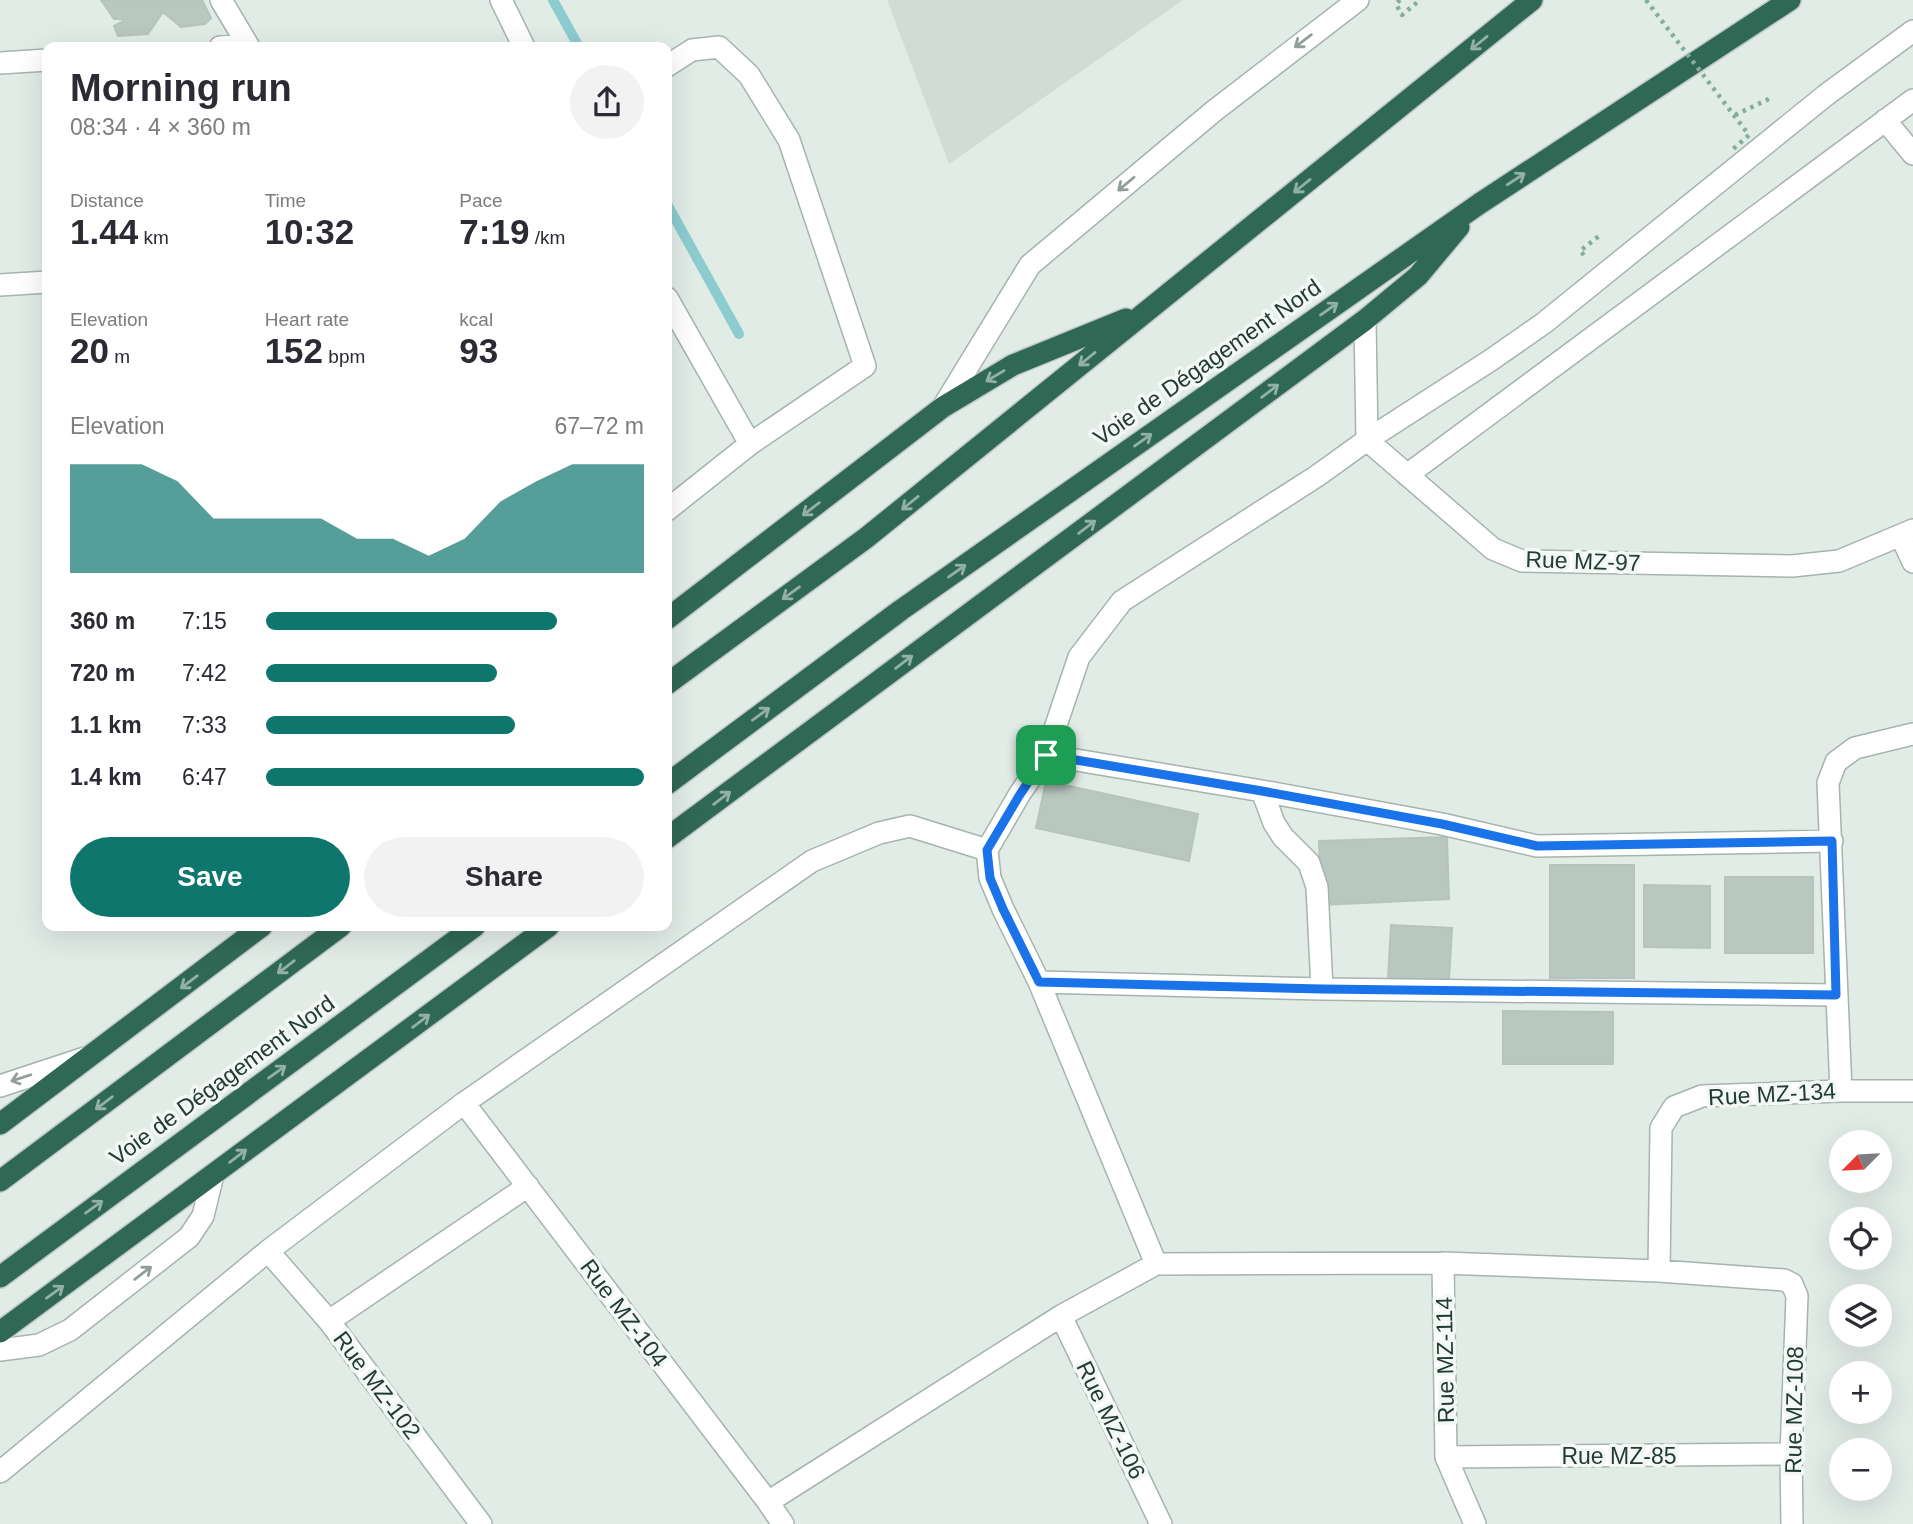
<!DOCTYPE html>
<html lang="en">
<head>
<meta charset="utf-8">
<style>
  :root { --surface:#fff; --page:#f2f2f3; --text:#2b2b33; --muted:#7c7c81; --accent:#0f766e }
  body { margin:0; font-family:Arial,sans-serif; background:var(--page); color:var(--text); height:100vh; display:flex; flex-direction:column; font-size:26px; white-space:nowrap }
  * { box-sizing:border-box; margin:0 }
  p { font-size:23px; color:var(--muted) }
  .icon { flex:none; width:38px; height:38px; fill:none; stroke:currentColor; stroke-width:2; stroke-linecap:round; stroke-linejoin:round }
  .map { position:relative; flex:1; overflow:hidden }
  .sheet { position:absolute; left:42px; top:42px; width:630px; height:889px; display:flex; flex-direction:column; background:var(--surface); border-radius:14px; box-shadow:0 7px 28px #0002 }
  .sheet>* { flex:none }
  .needle { width:46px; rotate:246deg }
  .tools { position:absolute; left:1829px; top:1130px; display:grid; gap:14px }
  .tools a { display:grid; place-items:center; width:63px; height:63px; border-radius:50%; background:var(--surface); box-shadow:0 7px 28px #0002; font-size:35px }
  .pin { position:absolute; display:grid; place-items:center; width:60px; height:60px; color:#fff; margin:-30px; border-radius:14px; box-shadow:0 4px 10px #0006 }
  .round { display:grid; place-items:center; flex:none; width:74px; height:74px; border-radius:37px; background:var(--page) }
  .head { display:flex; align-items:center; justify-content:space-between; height:119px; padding:0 28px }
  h1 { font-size:38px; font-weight:600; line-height:52px }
  .figures { display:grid; grid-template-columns:repeat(3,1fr); gap:10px; height:119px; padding:7px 28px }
  .figures div { display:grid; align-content:center }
  .figures b { font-size:35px; font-weight:600 }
  .figures small { font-size:19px; font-weight:400 }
  .figures p { font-size:19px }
  .chart { height:196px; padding:14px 28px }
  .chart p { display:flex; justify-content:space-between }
  .chart svg { width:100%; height:126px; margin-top:7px; fill:var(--accent); opacity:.7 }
  .action { display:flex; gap:14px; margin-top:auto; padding:14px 28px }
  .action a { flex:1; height:80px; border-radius:42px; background:var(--accent); color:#fff; font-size:28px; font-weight:600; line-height:80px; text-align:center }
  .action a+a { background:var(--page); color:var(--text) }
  ul { padding:0 28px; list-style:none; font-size:23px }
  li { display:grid; grid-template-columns:112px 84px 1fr; align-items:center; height:52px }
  li i { height:18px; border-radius:9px; background:var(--accent) }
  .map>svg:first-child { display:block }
</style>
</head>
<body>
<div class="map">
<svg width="1913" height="1524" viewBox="0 0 1913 1524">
  <rect width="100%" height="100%" fill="#e2ece7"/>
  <path fill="#d1dcd5" d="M887,0H1183L949,164Z"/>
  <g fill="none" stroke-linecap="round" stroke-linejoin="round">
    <path stroke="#8ccccf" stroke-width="10" d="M553,0L579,47
      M667,204L739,334"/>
  </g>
  <path fill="#b8c7bf" stroke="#b5c5bd" stroke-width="2" d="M101,0H202L211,18L205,24L181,27L163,12L148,34L118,36L114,26L123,21L122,19H114Z
    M1046,781L1198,814L1189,861L1036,828Z
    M1447,837L1449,899L1321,905L1319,841Z
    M1550,865H1634V978H1550Z
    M1725,877H1813V953H1725Z
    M1644,885L1710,886V948L1644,947Z
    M1391,925L1452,928L1449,981L1388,978Z
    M1503,1011L1613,1012V1064H1503Z"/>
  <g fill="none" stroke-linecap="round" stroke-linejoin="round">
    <g stroke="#a5b4ad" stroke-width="24">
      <path id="minor" d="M221,0L249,47
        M501,0L524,47
        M220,47L247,45
        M0,63L47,60
        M667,66L692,50L719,47L749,75L789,140L865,366L750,444L667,510
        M1885,120L1913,154
        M0,285L47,282
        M667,298L750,444
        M1365,320L1367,440L1493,549L1522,561L1792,566L1839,561L1913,530
        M943,407L1030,265L1214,111L1358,0
        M1407,475L1913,100
        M1901,536L1913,562
        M1046,755L1262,791L1442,824L1537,846L1832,841
        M1262,791L1274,823L1283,837L1309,863L1317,887L1322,989
        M1039,982L1322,989L1836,995
        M0,1086L85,1058
        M1841,1091L1828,783L1836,762L1855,748L1913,734
        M464,1103L768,1502L783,1524
        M268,1251L329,1321L481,1524
        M1443,1263L1446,1457L1475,1524
        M1156,1264L1039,982L1003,909L990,878L987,850L1019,795L1046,755L1079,657L1122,601L1317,476L1367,440L1491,360L1544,323L1826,95L1913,31
        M1659,1271L1661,1128L1674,1107L1702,1096L1841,1091H1913
        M1061,1316L1161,1524
        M329,1321L528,1186
        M0,1350L39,1345L70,1330L189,1237L203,1216L213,1175
        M1446,1457L1791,1454
        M0,1472L268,1251L464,1103L812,861L879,833L910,826L987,850
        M768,1502L1061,1316L1156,1264L1443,1263L1659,1271L1784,1280L1792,1284L1797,1296L1791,1454L1792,1524"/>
    </g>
    <g stroke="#c1c8c6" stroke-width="24">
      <path id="highway" d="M667,619L943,407L1013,365L1126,319
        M667,684L866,538L1532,0
        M667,784L901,610L1479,204L1790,0
        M667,838L1365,320L1418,276L1459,227
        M0,1124L262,926
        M0,1181L341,926
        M0,1277L475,926
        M0,1332L549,926"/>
    </g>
    <path stroke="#84ae9c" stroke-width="4.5" stroke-dasharray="3.5 5" stroke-linecap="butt" d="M1400,0L1396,4L1402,15L1420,0
      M1735,115L1771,98
      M1584,255L1580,251L1599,236"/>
    <use href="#minor" stroke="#fff" stroke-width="21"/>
    <use href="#highway" stroke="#306856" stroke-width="21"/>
    <path stroke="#84ae9c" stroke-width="4.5" stroke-dasharray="3.5 5" stroke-linecap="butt" d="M1646,0L1749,135L1732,150"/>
  </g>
  <defs><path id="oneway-shaft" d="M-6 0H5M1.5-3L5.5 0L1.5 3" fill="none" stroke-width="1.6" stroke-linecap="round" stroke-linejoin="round" transform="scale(1.75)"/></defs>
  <g stroke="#919e99">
    <use href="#oneway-shaft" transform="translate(1303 41) rotate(143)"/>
    <use href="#oneway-shaft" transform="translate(1126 184) rotate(140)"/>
    <use href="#oneway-shaft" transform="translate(21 1078) rotate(162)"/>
    <use href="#oneway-shaft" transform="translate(143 1273) rotate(-38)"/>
  </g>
  <g stroke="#92b0a6">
    <use href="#oneway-shaft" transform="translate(1479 43) rotate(141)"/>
    <use href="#oneway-shaft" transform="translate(1516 179) rotate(-33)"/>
    <use href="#oneway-shaft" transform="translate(1302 186) rotate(141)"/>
    <use href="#oneway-shaft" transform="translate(1329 309) rotate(-35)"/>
    <use href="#oneway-shaft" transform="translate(1087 359) rotate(141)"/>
    <use href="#oneway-shaft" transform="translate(995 376) rotate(149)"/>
    <use href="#oneway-shaft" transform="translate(1270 391) rotate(-37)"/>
    <use href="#oneway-shaft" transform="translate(1143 440) rotate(-35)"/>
    <use href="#oneway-shaft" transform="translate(910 503) rotate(141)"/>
    <use href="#oneway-shaft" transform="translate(811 509) rotate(143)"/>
    <use href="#oneway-shaft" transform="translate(1087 527) rotate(-37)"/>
    <use href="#oneway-shaft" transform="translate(957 571) rotate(-35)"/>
    <use href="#oneway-shaft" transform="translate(791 593) rotate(144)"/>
    <use href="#oneway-shaft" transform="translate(904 662) rotate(-37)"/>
    <use href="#oneway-shaft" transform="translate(761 714) rotate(-36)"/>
    <use href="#oneway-shaft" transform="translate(722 798) rotate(-37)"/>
    <use href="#oneway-shaft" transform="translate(286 967) rotate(143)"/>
    <use href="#oneway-shaft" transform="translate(189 982) rotate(143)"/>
    <use href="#oneway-shaft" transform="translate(421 1021) rotate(-37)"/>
    <use href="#oneway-shaft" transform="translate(277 1072) rotate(-36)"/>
    <use href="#oneway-shaft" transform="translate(104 1103) rotate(143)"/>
    <use href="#oneway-shaft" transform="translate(238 1156) rotate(-37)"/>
    <use href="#oneway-shaft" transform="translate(94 1207) rotate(-36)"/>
    <use href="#oneway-shaft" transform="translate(55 1292) rotate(-36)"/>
  </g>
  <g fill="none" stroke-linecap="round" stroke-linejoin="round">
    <g stroke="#fff" stroke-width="14">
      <path id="route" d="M1046,755L1262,791L1442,824L1537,846L1832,841L1836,995L1322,989L1039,982L1003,909L990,878L987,850L1019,796Z"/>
    </g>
    <use href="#route" stroke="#1a73e8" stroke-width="9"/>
  </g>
  <g text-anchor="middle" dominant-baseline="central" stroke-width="7" stroke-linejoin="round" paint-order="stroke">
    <g font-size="23" fill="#233c33" stroke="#f3f8f5">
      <text transform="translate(1207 362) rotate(-35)">Voie de Dégagement Nord</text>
      <text transform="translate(1583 561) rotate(2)">Rue MZ-97</text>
      <text transform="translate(222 1080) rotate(-36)">Voie de Dégagement Nord</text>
      <text transform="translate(1772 1094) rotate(-3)">Rue MZ-134</text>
      <text transform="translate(624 1313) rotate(53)">Rue MZ-104</text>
      <text transform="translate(1445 1360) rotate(-91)">Rue MZ-114</text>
      <text transform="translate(377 1385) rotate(53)">Rue MZ-102</text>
      <text transform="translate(1794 1410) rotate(-89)">Rue MZ-108</text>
      <text transform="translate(1111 1420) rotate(64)">Rue MZ-106</text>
      <text x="1619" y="1456">Rue MZ-85</text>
    </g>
  </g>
</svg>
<div class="tools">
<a><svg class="needle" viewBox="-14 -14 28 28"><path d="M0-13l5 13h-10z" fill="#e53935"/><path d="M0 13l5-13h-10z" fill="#7c7c81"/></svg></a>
<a><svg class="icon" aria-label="locate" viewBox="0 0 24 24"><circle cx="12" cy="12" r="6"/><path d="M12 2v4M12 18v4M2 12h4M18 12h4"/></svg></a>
<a><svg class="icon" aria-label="layers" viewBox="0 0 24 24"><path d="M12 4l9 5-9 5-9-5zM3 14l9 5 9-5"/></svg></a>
<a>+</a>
<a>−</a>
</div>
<div class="pin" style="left:1046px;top:755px;background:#1e9e55"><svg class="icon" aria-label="arrive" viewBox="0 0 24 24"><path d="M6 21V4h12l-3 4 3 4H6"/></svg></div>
<section class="sheet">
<div class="head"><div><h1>Morning run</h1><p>08:34 · 4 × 360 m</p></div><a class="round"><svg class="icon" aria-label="share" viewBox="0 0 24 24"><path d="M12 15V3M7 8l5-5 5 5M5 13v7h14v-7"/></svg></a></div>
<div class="figures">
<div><p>Distance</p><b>1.44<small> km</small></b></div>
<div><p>Time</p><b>10:32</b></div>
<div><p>Pace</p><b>7:19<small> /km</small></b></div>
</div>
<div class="figures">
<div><p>Elevation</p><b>20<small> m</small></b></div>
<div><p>Heart rate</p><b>152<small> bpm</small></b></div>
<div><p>kcal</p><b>93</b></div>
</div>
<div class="chart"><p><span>Elevation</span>67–72 m</p>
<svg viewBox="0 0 160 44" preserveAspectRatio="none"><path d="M0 44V6L10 6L20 6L30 12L40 25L50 25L60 25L70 25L80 32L90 32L100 38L110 32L120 19L130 12L140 6L150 6L160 6V44z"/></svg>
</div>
<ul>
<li><b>360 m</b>7:15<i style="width:77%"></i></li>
<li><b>720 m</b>7:42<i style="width:61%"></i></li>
<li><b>1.1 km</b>7:33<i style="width:66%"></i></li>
<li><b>1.4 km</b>6:47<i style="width:100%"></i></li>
</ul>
<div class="action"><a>Save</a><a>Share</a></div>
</section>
</div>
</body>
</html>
